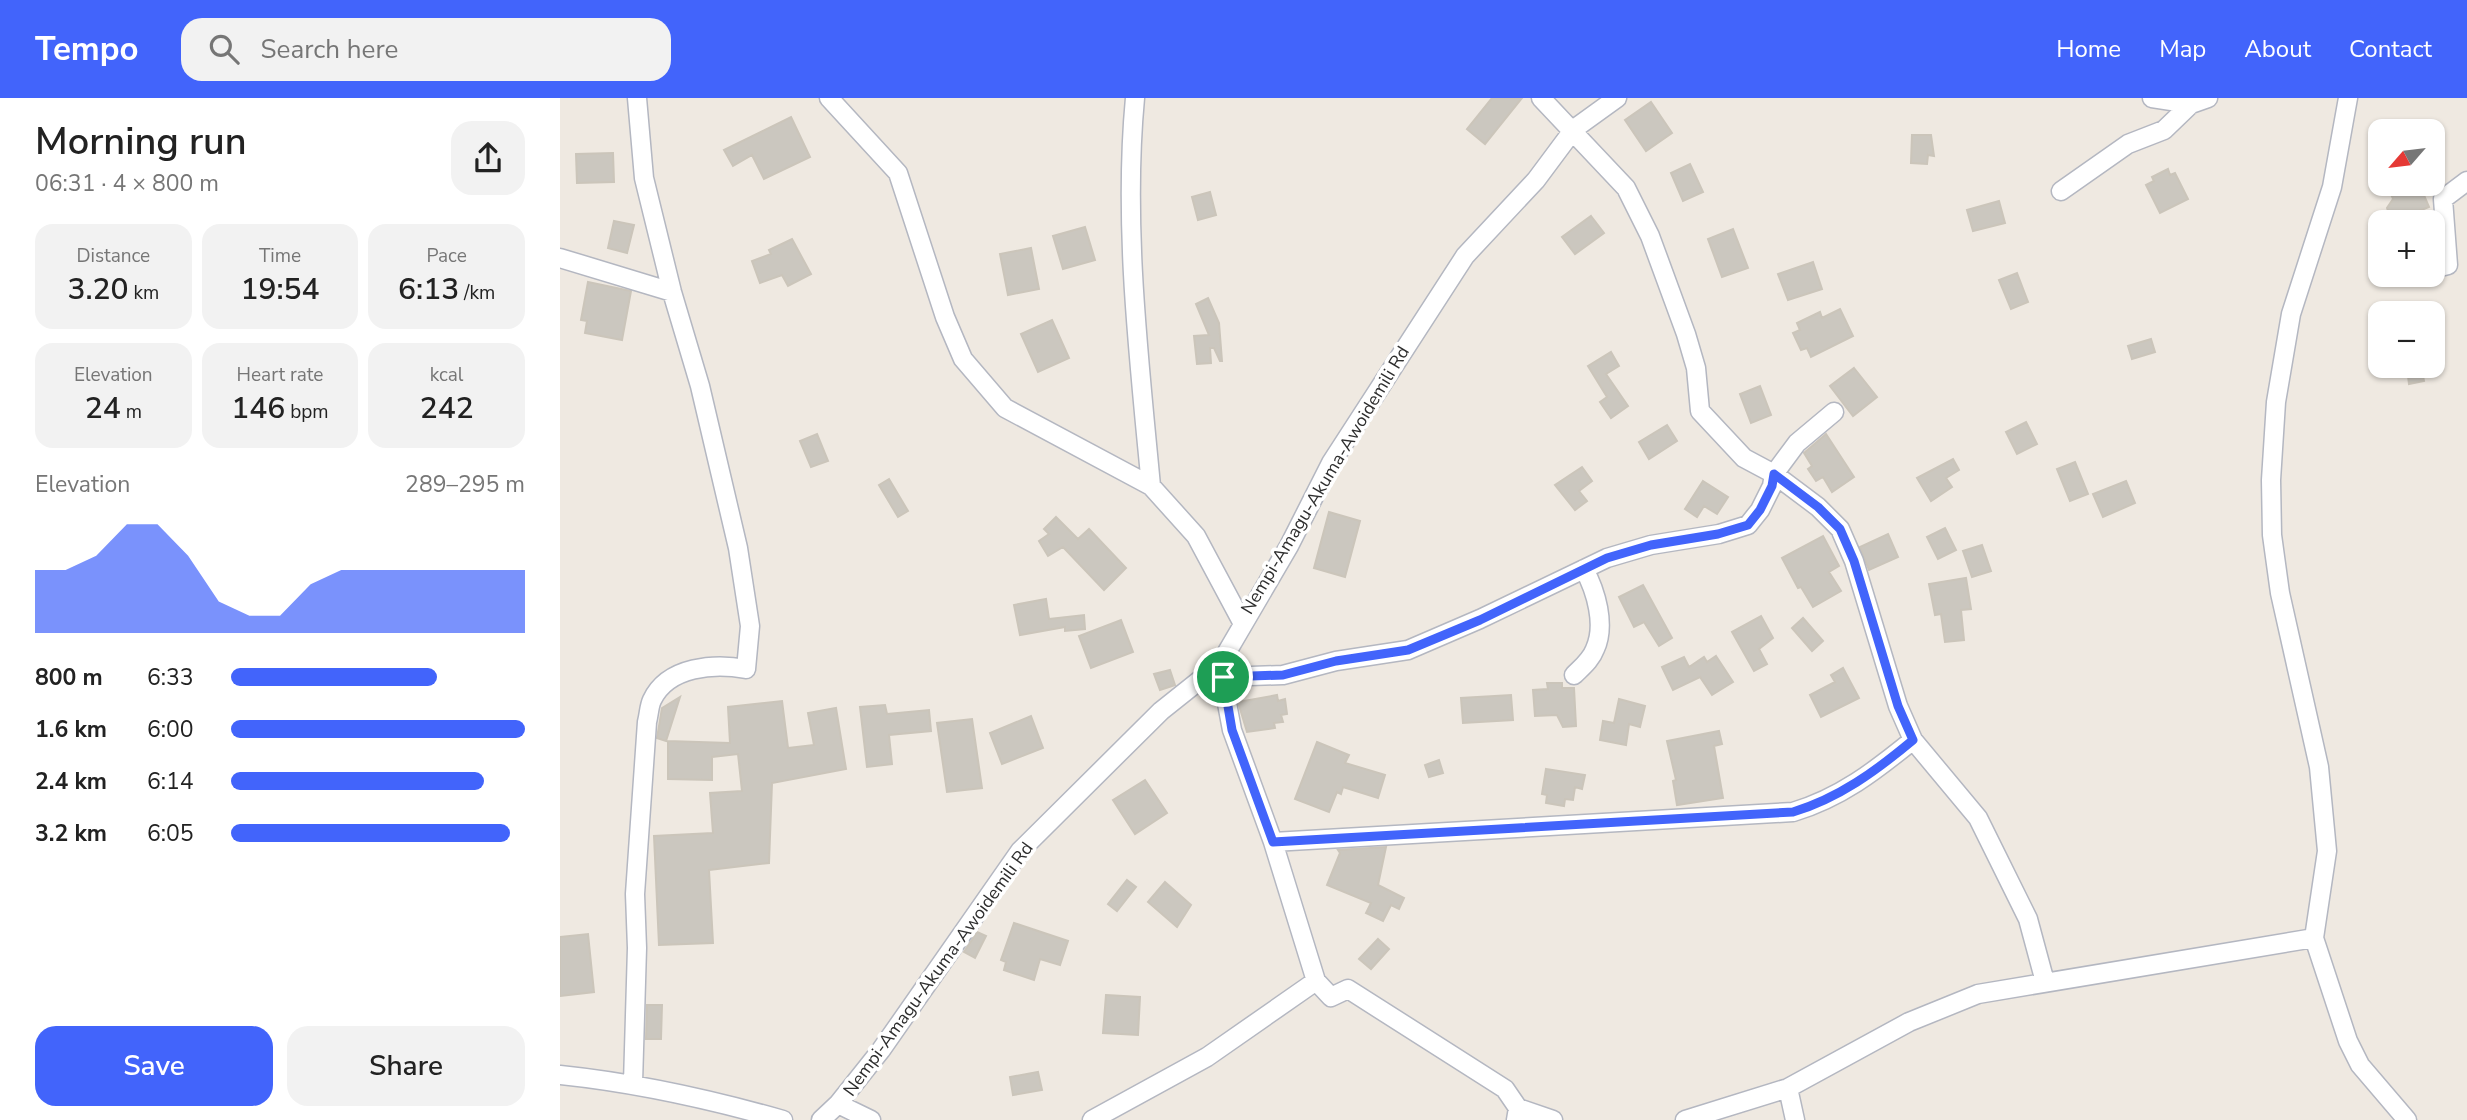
<!DOCTYPE html>
<html lang="en">
<head>
<meta charset="utf-8">
<style>
  :root { --surface:#fff; --page:#f2f2f2; --text:#222; --muted:#767676; --accent:#4264fb }
  body { margin:0; font-family:"Nunito Sans",sans-serif; background:var(--page); color:var(--text); height:100vh; display:flex; flex-direction:column; font-size:26px; white-space:nowrap }
  * { box-sizing:border-box; margin:0 }
  p { font-size:23px; color:var(--muted) }
  .icon { flex:none; width:38px; height:38px; fill:none; stroke:currentColor; stroke-width:2; stroke-linecap:round; stroke-linejoin:round }
  .map { position:relative; flex:1; overflow:hidden }
  .panel { display:flex; flex-direction:column; background:var(--surface); width:560px }
  .panel>* { flex:none }
  .needle { width:46px; rotate:242deg }
  .tools { position:absolute; left:1808px; top:21px; display:grid; gap:14px }
  .tools a { display:grid; place-items:center; width:77px; height:77px; border-radius:14px; background:var(--surface); box-shadow:0 2px 5px #0004; font-size:35px }
  .pin { position:absolute; display:grid; place-items:center; width:60px; height:60px; color:#fff; margin:-30px; border:4px solid #fff; border-radius:50%; box-shadow:0 2px 7px #0007 }
  .round { display:grid; place-items:center; flex:none; width:74px; height:74px; border-radius:21px; background:var(--page) }
  .summary { display:flex; align-items:center; justify-content:space-between; height:119px; padding:0 35px }
  h1 { font-size:38px; font-weight:600; line-height:52px }
  .figures { display:grid; grid-template-columns:repeat(3,1fr); gap:10px; height:119px; padding:7px 35px }
  .figures div { display:grid; align-content:center; border-radius:18px; background:var(--page); text-align:center }
  .figures b { font-size:30px; font-weight:600 }
  .figures small { font-size:19px; font-weight:400 }
  .figures p { font-size:19px }
  .chart { height:196px; padding:14px 35px }
  .chart p { display:flex; justify-content:space-between }
  .chart svg { width:100%; height:126px; margin-top:7px; fill:var(--accent); opacity:.7 }
  .cta { display:flex; gap:14px; margin-top:auto; padding:14px 35px }
  .cta a { flex:1; height:80px; border-radius:21px; background:var(--accent); color:#fff; font-size:28px; font-weight:600; line-height:80px; text-align:center }
  .cta a+a { background:var(--page); color:var(--text) }
  ul { padding:0 35px; list-style:none; font-size:23px }
  li { display:grid; grid-template-columns:112px 84px 1fr; align-items:center; height:52px }
  li i { height:18px; border-radius:9px; background:var(--accent) }
  header { display:flex; align-items:center; gap:42px; box-sizing:border-box; height:98px; padding:0 35px; background:var(--accent); color:#fff }
  header strong { font-size:33px }
  nav { display:flex; gap:38px; margin-inline-start:auto; font-size:24px }
  .search { width:490px; height:63px; background:var(--page); display:flex; align-items:center; gap:18px; box-sizing:border-box; padding:0 24px; border-radius:21px; color:var(--muted); font-size:26px }
  main { display:flex; flex:1; min-height:0 }
  .map>svg:first-child { display:block }
</style>
</head>
<body>
<header>
<strong>Tempo</strong>
<div class="search"><svg class="icon" aria-label="search" viewBox="0 0 24 24"><circle cx="10" cy="10" r="6"/><path d="M15 15l6 6"/></svg>Search here</div>
<nav><a>Home</a><a>Map</a><a>About</a><a>Contact</a></nav>
</header>
<main>
<section class="panel">
<div class="summary"><div><h1>Morning run</h1><p>06:31 · 4 × 800 m</p></div><a class="round"><svg class="icon" aria-label="share" viewBox="0 0 24 24"><path d="M12 15V3M7 8l5-5 5 5M5 13v7h14v-7"/></svg></a></div>
<div class="figures">
<div><p>Distance</p><b>3.20<small> km</small></b></div>
<div><p>Time</p><b>19:54</b></div>
<div><p>Pace</p><b>6:13<small> /km</small></b></div>
</div>
<div class="figures">
<div><p>Elevation</p><b>24<small> m</small></b></div>
<div><p>Heart rate</p><b>146<small> bpm</small></b></div>
<div><p>kcal</p><b>242</b></div>
</div>
<div class="chart"><p><span>Elevation</span>289–295 m</p>
<svg viewBox="0 0 160 44" preserveAspectRatio="none"><path d="M0 44V22L10 22L20 17L30 6L40 6L50 17L60 33L70 38L80 38L90 27L100 22L110 22L120 22L130 22L140 22L150 22L160 22V44z"/></svg>
</div>
<ul>
<li><b>800 m</b>6:33<i style="width:70%"></i></li>
<li><b>1.6 km</b>6:00<i style="width:100%"></i></li>
<li><b>2.4 km</b>6:14<i style="width:86%"></i></li>
<li><b>3.2 km</b>6:05<i style="width:95%"></i></li>
</ul>
<div class="cta"><a>Save</a><a>Share</a></div>
</section>
<div class="map">
<svg width="1907" height="1022" viewBox="0 0 1907 1022">
  <rect width="100%" height="100%" fill="#efe9e1"/>
  <path fill="#cbc7bf" stroke="#cbc5ba" stroke-width="2" d="M932,0H962L925,46L907,31Z
    M1091,4L1112,35L1086,53L1065,22Z
    M231,19L250,59L204,81L192,57L173,68L164,52Z
    M1352,37H1371L1374,58L1368,57L1367,66L1351,65Z
    M53,55L54,84L17,85L16,56Z
    M1130,66L1143,94L1123,103L1111,75Z
    M1608,71L1610,77L1615,75L1628,101L1600,115L1586,87L1594,83L1592,79Z
    M1827,86H1884L1863,95L1869,109L1832,124L1827,110L1833,101Z
    M650,94L656,117L638,122L632,99Z
    M1439,103L1445,125L1413,133L1407,112Z
    M1031,118L1044,135L1015,156L1002,139Z
    M54,123L74,127L67,155L48,150Z
    M525,129L535,162L503,171L493,138Z
    M1173,131L1188,170L1162,179L1148,141Z
    M232,141L251,176L228,188L222,177L200,185L192,163L211,156L209,152Z
    M471,150L479,191L448,197L440,156Z
    M1253,164L1262,191L1228,202L1218,176Z
    M1457,175L1468,204L1451,211L1439,182Z
    M28,184L71,193L62,242L25,235L27,223L21,222Z
    M648,200L659,225L662,263H660L654,250H650L651,265L637,266L634,238L649,237L636,206Z
    M1280,211L1293,238L1251,259L1247,250L1241,252L1233,235L1240,232L1237,225L1260,214L1262,220Z
    M492,222L509,260L478,274L461,236Z
    M1591,241L1595,254L1572,261L1568,248Z
    M1051,254L1059,268L1046,276L1068,308L1051,320L1040,304L1047,299L1028,268Z
    M1861,268L1864,283L1849,286L1847,270Z
    M1294,270L1317,299L1293,318L1270,288Z
    M1200,288L1211,317L1191,325L1180,296Z
    M1466,324L1477,346L1457,356L1446,334Z
    M1107,327L1117,343L1089,361L1079,344Z
    M257,336L268,363L251,369L240,343Z
    M1266,336L1294,379L1272,394L1263,379L1256,383L1248,371L1252,368L1244,355Z
    M1393,361L1399,372L1386,380L1392,389L1371,403L1357,380Z
    M1515,364L1528,396L1510,403L1497,371Z
    M1022,369L1032,383L1019,393L1027,403L1015,412L995,387Z
    M329,381L348,413L338,419L319,387Z
    M1143,383L1168,399L1157,416L1144,408L1137,419L1125,411Z
    M1566,383L1575,405L1543,419L1533,396Z
    M769,414L800,423L785,479L754,470Z
    M496,419L518,441L529,431L566,470L544,492L503,449L488,458L479,443L489,436L484,431Z
    M1385,430L1396,452L1378,461L1367,439Z
    M1328,436L1338,459L1309,472L1300,449Z
    M1263,438L1279,468L1269,474L1281,493L1253,509L1241,489L1238,490L1222,460Z
    M1422,447L1431,473L1412,479L1403,453Z
    M1406,480L1411,511L1401,512L1404,542L1385,544L1381,516L1375,517L1369,486Z
    M1083,487L1112,540L1099,548L1084,524L1074,529L1059,499Z
    M486,501L489,521L524,517L525,531L505,533V529L460,537L454,507Z
    M1201,518L1213,540L1199,551L1207,566L1194,573L1172,534Z
    M1243,520L1263,543L1252,553L1232,530Z
    M561,522L573,554L531,570L519,538Z
    M1156,558L1173,584L1152,597L1140,579L1113,592L1102,569L1124,559L1129,569L1144,559L1147,564Z
    M1283,570L1299,600L1261,619L1250,597L1275,584L1271,577Z
    M610,572L615,587L600,592L594,576Z
    M987,585H1002V590H1014L1016,628L1003,629L997,617L975,618L973,592L988,591Z
    M717,597L718,603L725,601L727,616L721,617L723,624L714,625L715,630L687,634L678,604Z
    M951,597L953,622L903,625L901,600Z
    M120,599L106,643L97,640L102,610Z
    M1059,601L1085,608L1080,629L1069,626L1066,647L1040,642L1043,623L1054,625Z
    M222,603L228,650L254,647L248,615L276,610L286,671L212,685L209,765L149,772L153,845L99,847L94,738L153,735L150,695L182,693L178,656L152,659V682L108,681V643L170,645L168,609Z
    M325,607L327,616L369,612L371,633L329,637L332,666L307,669L300,609Z
    M471,618L483,650L442,666L430,635Z
    M412,621L422,690L387,694L377,625Z
    M1159,633L1162,646L1154,648L1163,700L1117,707L1113,683L1116,682L1107,643Z
    M757,644L789,657L785,665L825,677L818,700L783,689L781,696L777,694L769,714L735,701Z
    M879,662L883,675L869,679L865,667Z
    M986,671L1025,677L1022,691L1015,689L1013,702L1005,701L1004,708L986,705L987,697L982,696Z
    M585,682L607,715L575,736L553,702Z
    M826,749L818,787L844,800L839,811L831,807L823,823L806,815L811,805L767,787L780,755L778,752Z
    M567,782L576,789L557,813L548,806Z
    M605,784L631,807L617,829L588,804Z
    M454,825L508,843L500,867L480,861L474,882L444,872L446,864L441,862Z
    M417,834L426,838L415,860L404,854Z
    M28,836L34,894L0,898V839Z
    M818,841L829,851L811,871L799,861Z
    M546,897L580,899L578,937L543,935Z
    M87,907H102L101,941H86Z
    M478,974L482,992L453,997L450,979Z"/>
  <g fill="none" stroke-linecap="round" stroke-linejoin="round">
    <g stroke="#b4b7c1" stroke-width="21">
      <path id="street" d="M269,0L338,75L385,219L403,261L445,310L591,388L636,438L682,524
        M575,0C563,126 579,261 591,388
        M981,0L1066,90L1090,138L1126,236L1136,270L1140,313L1184,360L1214,376L1258,409L1280,431L1294,463L1338,608L1353,642L1418,720L1468,821L1485,884
        M1592,0L1631,6L1648,0
        M1788,0L1772,89L1731,216L1716,304L1711,382L1712,437L1720,495L1759,669L1767,753L1754,840L1788,943L1800,967L1847,1022
        M1501,93L1568,46L1604,32L1631,6
        M0,160L112,194
        M1872,171L1888,167L1883,101L1907,83
        M660,568L672,632L713,744L756,883L771,899L788,891L945,991L958,1010L956,1022
        M1014,577C1022,569 1031,562 1035,551C1046,527 1036,493 1024,471
        M662,579L723,577L776,563L848,552L920,521L1047,460L1091,447L1159,436L1188,427L1200,412L1212,388L1214,376L1237,345L1274,314
        M713,744L1233,714C1280,700 1315,673 1353,642
        M0,977C77,985 149,1001 223,1022
        M73,985L77,850L75,796L87,624C89,617 89,608 92,602C108,568 155,565 186,571L190,528L178,450L140,288L112,194L84,80L77,0
        M1228,990L1235,1022
        M278,1006L311,1022
        M958,1010L993,1022
        M261,1022L278,1006L321,952L460,753L601,613L660,566L729,448L771,365L905,158L976,82L1014,31L1057,0
        M532,1022L647,959L756,883
        M1125,1022L1228,990L1349,924L1418,896L1754,840"/>
    </g>
    <use href="#street" stroke="#fff" stroke-width="18"/>
  </g>
  <g fill="none" stroke-linecap="round" stroke-linejoin="round">
    <g stroke="#fff" stroke-width="14">
      <path id="route" d="M1214,376L1258,409L1280,431L1294,463L1338,608L1353,642C1316,673 1279,700 1233,714L713,744L672,632L663,579L723,577L776,563L848,552L920,522L1047,460L1091,447L1158,436L1188,427L1200,412L1212,388Z"/>
    </g>
    <use href="#route" stroke="#4264fb" stroke-width="9"/>
  </g>
  <g text-anchor="middle" dominant-baseline="central" stroke-width="7" stroke-linejoin="round" paint-order="stroke">
    <g font-size="18" fill="#2e2e2e" stroke="#fff">
      <text transform="translate(765 382) rotate(-59)">Nempi-Amagu-Akuma-Awoidemili Rd</text>
      <text transform="translate(378 871) rotate(-54)">Nempi-Amagu-Akuma-Awoidemili Rd</text>
    </g>
  </g>
</svg>
<div class="tools">
<a><svg class="needle" viewBox="-14 -14 28 28"><path d="M0-13l5 13h-10z" fill="#e53935"/><path d="M0 13l5-13h-10z" fill="#767676"/></svg></a>
<a>+</a>
<a>−</a>
</div>
<div class="pin" style="left:663px;top:579px;background:#1e9e55"><svg class="icon" aria-label="arrive" viewBox="0 0 24 24"><path d="M6 21V4h12l-3 4 3 4H6"/></svg></div>
</div>
</main>
</body>
</html>
